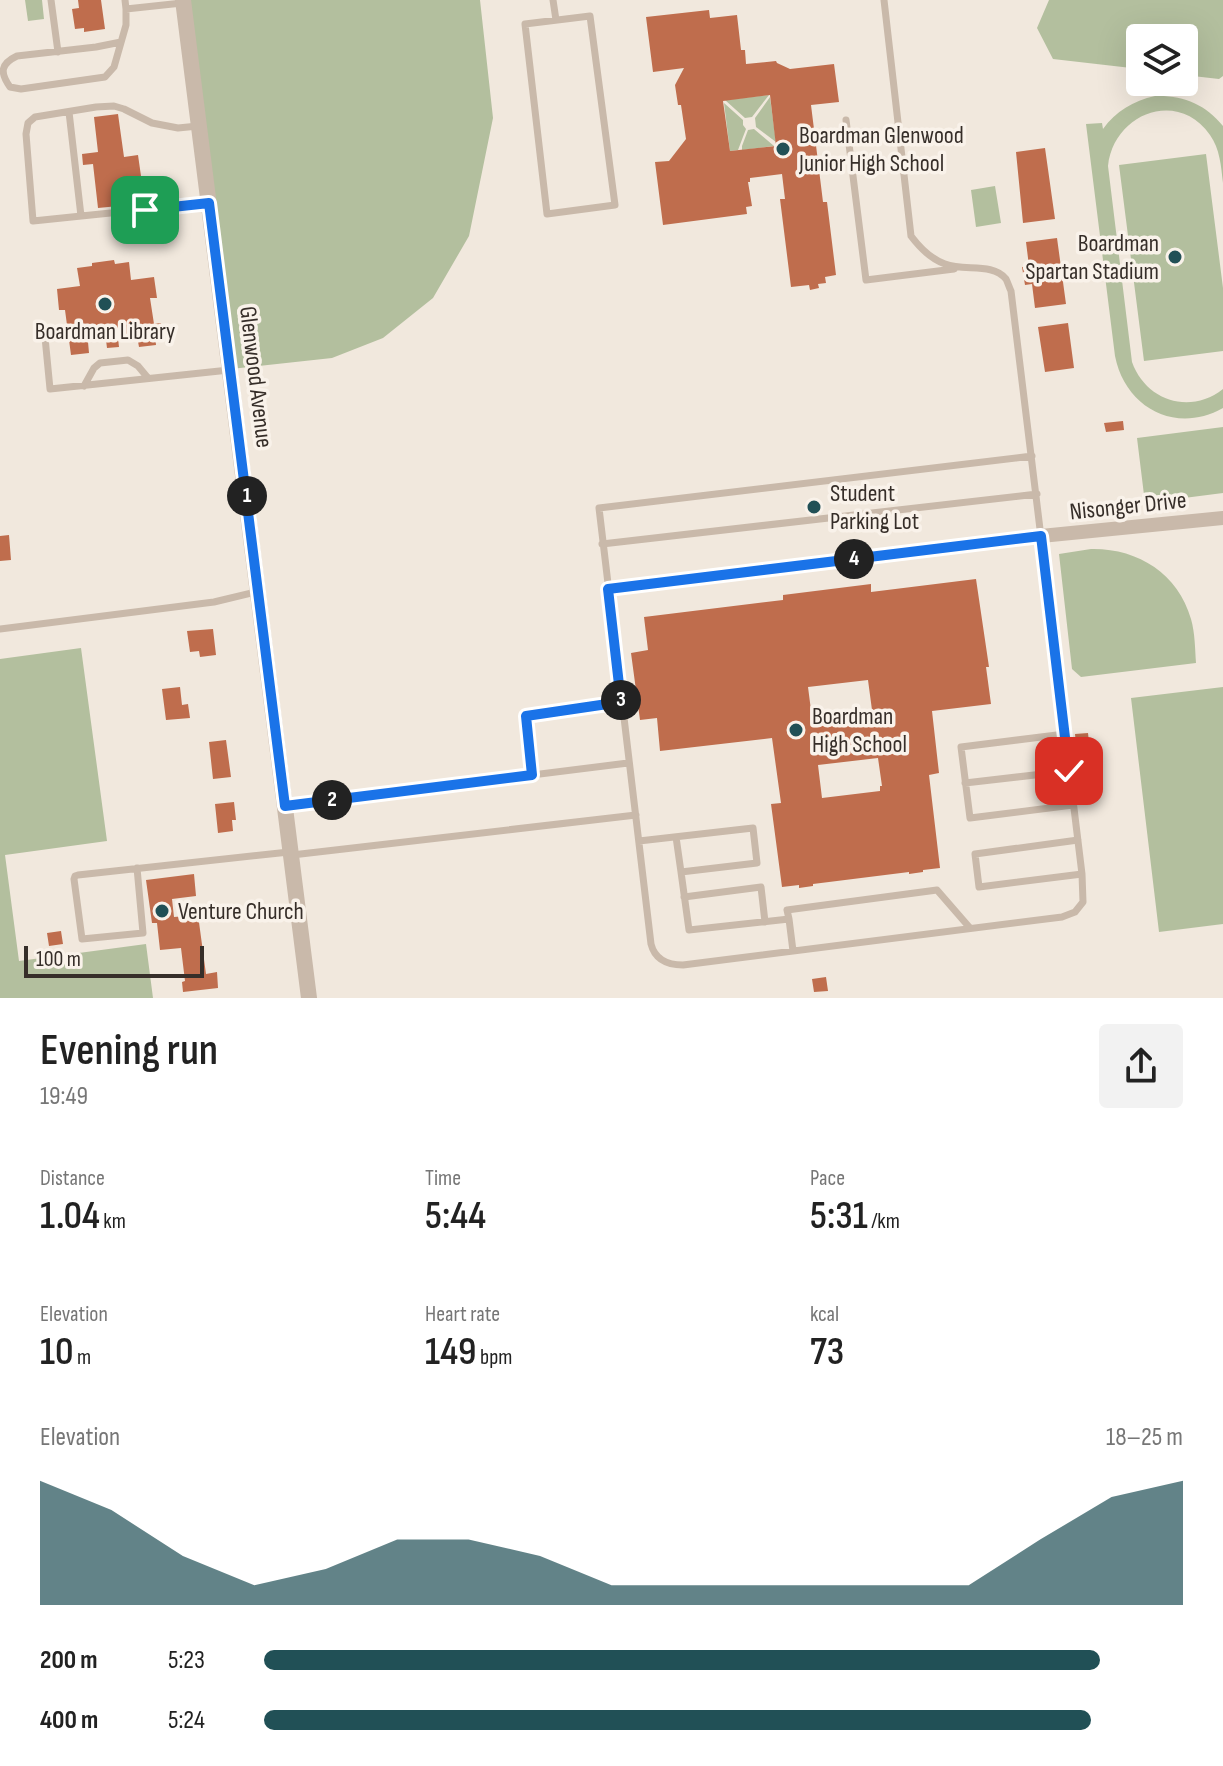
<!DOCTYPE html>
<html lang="en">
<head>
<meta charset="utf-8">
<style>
  :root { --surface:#fff; --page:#f2f2f2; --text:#222; --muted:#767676; --accent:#215056 }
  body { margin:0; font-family:"Sofia Sans Condensed",sans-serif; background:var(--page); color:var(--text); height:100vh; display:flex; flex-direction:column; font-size:30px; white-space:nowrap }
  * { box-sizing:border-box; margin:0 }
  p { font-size:26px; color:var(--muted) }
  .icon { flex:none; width:44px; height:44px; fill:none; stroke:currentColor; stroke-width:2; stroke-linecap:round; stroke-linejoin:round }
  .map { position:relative; height:998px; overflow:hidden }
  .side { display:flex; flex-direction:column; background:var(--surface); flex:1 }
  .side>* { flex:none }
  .buttons { position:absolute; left:1126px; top:24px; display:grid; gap:16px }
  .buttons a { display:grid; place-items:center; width:72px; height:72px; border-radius:8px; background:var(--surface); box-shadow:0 8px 32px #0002; font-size:40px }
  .scale { position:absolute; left:24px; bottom:20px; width:180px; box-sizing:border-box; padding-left:8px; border:4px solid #362e29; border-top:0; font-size:22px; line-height:28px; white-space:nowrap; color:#362e29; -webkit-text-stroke:6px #f9f2ea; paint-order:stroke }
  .pin { position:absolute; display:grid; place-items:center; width:68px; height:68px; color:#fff; margin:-34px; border-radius:16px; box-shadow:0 4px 12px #0006 }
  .km { position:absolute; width:40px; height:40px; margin:-20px; border-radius:50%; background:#222; color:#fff; font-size:22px; line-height:40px; text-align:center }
  .round { display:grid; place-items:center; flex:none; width:84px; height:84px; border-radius:8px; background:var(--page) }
  .headline { display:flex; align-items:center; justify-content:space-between; height:136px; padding:0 40px }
  h1 { font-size:44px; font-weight:600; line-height:60px }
  .figures { display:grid; grid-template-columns:repeat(3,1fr); gap:12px; height:136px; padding:8px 40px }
  .figures div { display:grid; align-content:center }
  .figures b { font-size:40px; font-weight:600 }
  .figures small { font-size:22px; font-weight:400 }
  .figures p { font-size:22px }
  .chart { height:224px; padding:16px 40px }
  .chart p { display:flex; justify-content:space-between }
  .chart svg { width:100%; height:144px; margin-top:8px; fill:var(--accent); opacity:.7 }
  ul { padding:0 40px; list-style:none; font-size:26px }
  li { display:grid; grid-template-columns:128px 96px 1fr; align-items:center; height:60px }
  li i { height:20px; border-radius:10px; background:var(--accent) }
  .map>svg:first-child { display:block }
</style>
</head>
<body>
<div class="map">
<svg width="1223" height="998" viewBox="0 0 1223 998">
  <rect width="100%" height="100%" fill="#f1e8dd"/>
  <path fill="#b3bf9e" d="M25,0H42L44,19L28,21Z
    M183,0H480L493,118L469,236L433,298L383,338L332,358L231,369Z
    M1049,0H1223V76L1219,79L1184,75V38H1140V69L1053,59L1037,28Z
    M769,95L752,117L745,118L725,100Z
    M1155,96C1183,95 1205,104 1223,126V183C1221,166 1220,149 1210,135C1178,89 1114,113 1108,166L1132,362C1146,401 1190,415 1223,389V408C1175,435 1125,407 1115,356L1086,124L1102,123L1103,129C1116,111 1133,101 1155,96Z
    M770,97L776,142L756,127L755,118Z
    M724,103L743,120V125L746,129L738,150L730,151Z
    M754,129L774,146L742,150V146L748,130Z
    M1206,154L1223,288V351L1144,361L1119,165Z
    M995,186L1001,223L976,227L971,190Z
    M1223,427V493L1145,503L1137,438Z
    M1091,549C1137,548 1178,573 1191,619C1195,633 1195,648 1196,663L1081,677L1072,669L1059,554Z
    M81,648L107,841L5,855L19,961L146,944L153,998H0V659Z
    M1223,687V924L1159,932L1131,698Z"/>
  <path fill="#bf6d4d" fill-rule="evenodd" d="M78,0H101L105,29L84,32V28L75,29L72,9L79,8Z
    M709,10L710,18L737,15L741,50H745L746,64L776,61L777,63L790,69L834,64L839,102L811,105L823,202H827L836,275L825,277L826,283L818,284L819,288L810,290L809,285L791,287L780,199H785L782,174L750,178V182H748L752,206L746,207L747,214L663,225L655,162L669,161L686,139L681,105H678L675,85L684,68L653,72L646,17ZM770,95L776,146L730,151L723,101Z
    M118,114L124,157L138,155L142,183L127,185L129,205L98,208L93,164L83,165L82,154L98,152L94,117Z
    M1045,148L1055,219L1023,223L1016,152Z
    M1057,238L1066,304L1035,308L1032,284L1025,285L1022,267L1029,266L1026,242Z
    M114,260L115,264L129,262L131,280L154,277L157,298H150L154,324L161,323L163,333L155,334L156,345L139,347L137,336L118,338L119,347L107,348L106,340L88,342L89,353L71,355L65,310H59L57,289L80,286L77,268L92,266V263Z
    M1068,323L1074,368L1045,372L1038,327Z
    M1123,421L1124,430L1106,432L1104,423Z
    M9,535L11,560L0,561V536Z
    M976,579L989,667H986L991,704L932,711L939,773L929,775L940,868L923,870V872L909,874V872L813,884V886L799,888V885L782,887L771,804L781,803L772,738L660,751L657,718L640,720L631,653L648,650L644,617L783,600V595L871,584V592ZM868,680L872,710L812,718L808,687ZM878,758L882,786H880V791L822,798L818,765Z
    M213,629L216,655L200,657L199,651L190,652L187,631Z
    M180,687L182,705L188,704L190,718L166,720L162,689Z
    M1088,733L1089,742L1076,744L1075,734Z
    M226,740L231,777L213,779L209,742Z
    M234,802L236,820H232L233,831L218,833L215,804Z
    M194,874L196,896L172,899L174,917L198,915L206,974L217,972L218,988L183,992L182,982L185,981L181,948L160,950L157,923H152L146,880Z
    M61,931L63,944L49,946L47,933Z
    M826,977L828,991L814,992L812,979Z"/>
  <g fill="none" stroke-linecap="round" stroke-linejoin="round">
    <path stroke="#c9b9aa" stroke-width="7" d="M51,0L58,52
      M125,0L126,9L182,3
      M553,0L556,20
      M884,0L911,236C920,248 931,259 945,264C964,272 992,262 1006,279C1008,283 1009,287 1011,291L1082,874L1083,902L1075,912L1062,917L683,965C668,965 655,960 651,944L599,508L1032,456
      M590,16L615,205L547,214L525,24Z
      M121,42L96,47L17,56C0,64 0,73 10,87L21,89L105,77L114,67L126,25V9
      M69,112L81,216
      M846,120L866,280L954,269
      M198,126L178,128L152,123L124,109L114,106L96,107L35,117L28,123L26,134L33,221L207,203
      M44,327L50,389L229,370
      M84,386L94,368L100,363L128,360L138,366L148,378
      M602,544L1037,494
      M0,629L214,602L256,592
      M1065,734L961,747L970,818L1073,805
      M532,775L526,716L621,702
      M965,783L1069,771
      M285,806L628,763
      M1078,840L975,854L979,887L1082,874
      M639,841L753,828L757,863L681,872L676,837
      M292,855L636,815
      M137,868L143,933L82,939L74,879L75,876L78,875L289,852
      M681,872L689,930L789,919L793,951
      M684,897L761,887L765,922
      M789,919L787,910L937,890L970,928"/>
    <path stroke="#c9b9aa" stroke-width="14" d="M608,589L1041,536L1223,518"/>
    <path stroke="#c9b9aa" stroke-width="16" d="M183,0L309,998"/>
  </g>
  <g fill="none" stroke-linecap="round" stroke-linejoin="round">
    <g stroke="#fff" stroke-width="16">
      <path id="route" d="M145,210L209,203L285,806L532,775L526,716L621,702L608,589L1041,536L1069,771"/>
    </g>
    <use href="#route" stroke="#1a73e8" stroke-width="10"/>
  </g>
  <g fill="#215056" stroke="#f9f2ea" stroke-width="3">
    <circle cx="783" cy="149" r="8"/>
    <circle cx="1175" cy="257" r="8"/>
    <circle cx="105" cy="304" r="8"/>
    <circle cx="814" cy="507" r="8"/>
    <circle cx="796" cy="730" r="8"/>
    <circle cx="162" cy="911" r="8"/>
  </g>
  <g text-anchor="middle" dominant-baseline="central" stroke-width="7" stroke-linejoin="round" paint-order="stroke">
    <g font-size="24" fill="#362e29" stroke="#f9f2ea" text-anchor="start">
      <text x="799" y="135">Boardman Glenwood<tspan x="799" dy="28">Junior High School</tspan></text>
      <text x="1159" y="243" text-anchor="end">Boardman<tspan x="1159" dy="28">Spartan Stadium</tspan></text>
      <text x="105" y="331" text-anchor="middle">Boardman Library</text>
      <text x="830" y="493">Student<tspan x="830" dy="28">Parking Lot</tspan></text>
      <text x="812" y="716">Boardman<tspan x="812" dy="28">High School</tspan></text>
      <text x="178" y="911">Venture Church</text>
    </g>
    <g font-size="24" fill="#362e29" stroke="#f9f2ea">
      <text transform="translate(256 377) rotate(83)">Glenwood Avenue</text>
      <text transform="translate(1128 506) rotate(-6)">Nisonger Drive</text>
    </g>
  </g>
</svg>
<div class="buttons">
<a><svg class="icon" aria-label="layers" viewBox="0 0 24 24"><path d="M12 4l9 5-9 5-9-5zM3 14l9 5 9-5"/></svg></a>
</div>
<div class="scale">100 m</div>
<div class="pin" style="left:145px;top:210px;background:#1e9e55"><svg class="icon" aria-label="arrive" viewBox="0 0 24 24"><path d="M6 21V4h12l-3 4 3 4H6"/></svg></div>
<div class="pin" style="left:1069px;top:771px;background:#d93025"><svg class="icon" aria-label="check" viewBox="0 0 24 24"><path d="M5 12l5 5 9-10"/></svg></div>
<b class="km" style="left:247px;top:496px">1</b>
<b class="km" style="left:332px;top:800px">2</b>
<b class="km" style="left:621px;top:700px">3</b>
<b class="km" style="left:854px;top:559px">4</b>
</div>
<section class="side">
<div class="headline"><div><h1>Evening run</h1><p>19:49</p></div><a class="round"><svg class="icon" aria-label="share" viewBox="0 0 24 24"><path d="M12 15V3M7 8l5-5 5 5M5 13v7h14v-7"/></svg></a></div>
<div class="figures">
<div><p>Distance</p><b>1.04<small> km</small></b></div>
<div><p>Time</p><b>5:44</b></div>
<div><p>Pace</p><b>5:31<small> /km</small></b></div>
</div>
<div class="figures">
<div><p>Elevation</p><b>10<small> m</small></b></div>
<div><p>Heart rate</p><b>149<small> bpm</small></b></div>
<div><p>kcal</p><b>73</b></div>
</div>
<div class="chart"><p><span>Elevation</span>18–25 m</p>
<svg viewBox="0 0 160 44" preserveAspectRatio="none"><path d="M0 44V6L10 15L20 29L30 38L40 33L50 24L60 24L70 29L80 38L90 38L100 38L110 38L120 38L130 38L140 24L150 11L160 6V44z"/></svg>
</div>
<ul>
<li><b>200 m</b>5:23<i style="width:91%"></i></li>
<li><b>400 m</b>5:24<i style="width:90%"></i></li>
</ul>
</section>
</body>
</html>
